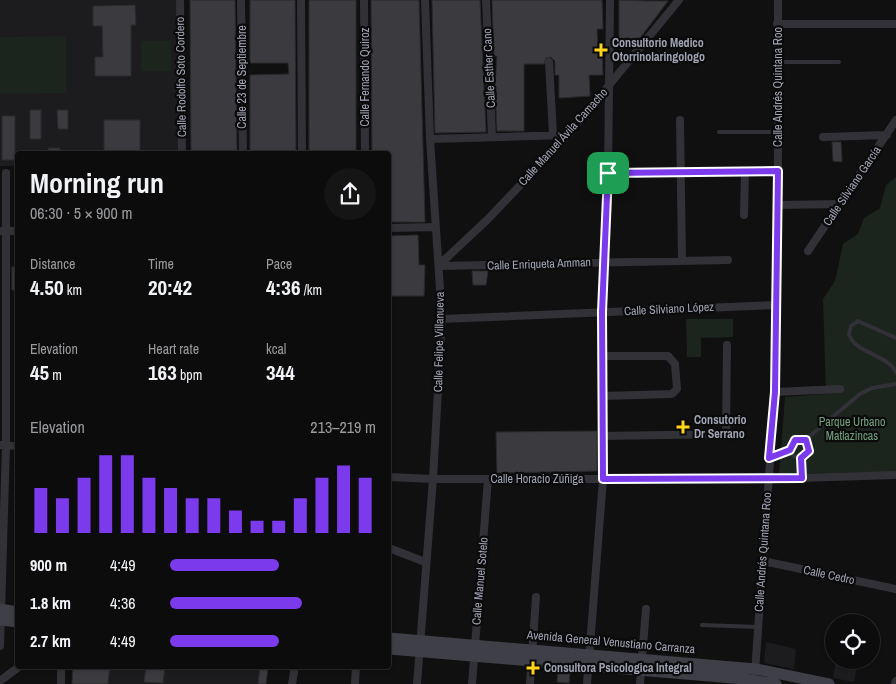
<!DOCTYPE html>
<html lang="en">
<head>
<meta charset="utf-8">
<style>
  :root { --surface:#0c0c0d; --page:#151516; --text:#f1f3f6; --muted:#9a9b9d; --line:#2c2c2e; --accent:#7c3aed }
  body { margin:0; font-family:"Archivo Narrow",sans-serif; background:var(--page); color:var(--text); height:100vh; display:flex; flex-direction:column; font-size:19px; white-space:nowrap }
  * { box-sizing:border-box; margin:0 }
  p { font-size:16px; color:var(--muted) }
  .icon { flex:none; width:28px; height:28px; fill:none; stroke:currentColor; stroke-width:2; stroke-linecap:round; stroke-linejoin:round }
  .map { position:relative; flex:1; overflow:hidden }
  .sheet { position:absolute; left:15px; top:151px; width:376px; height:518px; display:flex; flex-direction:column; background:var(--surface); border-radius:5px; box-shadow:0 1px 4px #0004,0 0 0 1px var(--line) }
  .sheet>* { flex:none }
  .buttons { position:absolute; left:825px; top:614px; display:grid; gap:10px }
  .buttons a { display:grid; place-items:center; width:55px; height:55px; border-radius:50%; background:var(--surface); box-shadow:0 1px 4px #0004,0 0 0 1px var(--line); font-size:25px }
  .pin { position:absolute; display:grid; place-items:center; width:42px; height:42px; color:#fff; margin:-21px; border-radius:10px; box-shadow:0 2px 8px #0006 }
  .round { display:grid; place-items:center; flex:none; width:52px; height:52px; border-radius:26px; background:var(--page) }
  .summary { display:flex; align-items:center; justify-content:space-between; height:85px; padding:0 15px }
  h1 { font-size:28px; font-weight:700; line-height:38px }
  .figures { display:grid; grid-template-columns:repeat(3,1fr); gap:8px; height:85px; padding:5px 15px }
  .figures div { display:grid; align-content:center }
  .figures b { font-size:21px; font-weight:700 }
  .figures small { font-size:14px; font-weight:400 }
  .figures p { font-size:14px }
  .chart { height:140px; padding:10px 15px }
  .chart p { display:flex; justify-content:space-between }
  .chart svg { width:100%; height:90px; margin-top:5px; stroke:var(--accent); stroke-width:6 }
  ul { padding:0 15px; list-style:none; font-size:16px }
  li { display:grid; grid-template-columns:80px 60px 1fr; align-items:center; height:38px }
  li i { height:12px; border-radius:6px; background:var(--accent) }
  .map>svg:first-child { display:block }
</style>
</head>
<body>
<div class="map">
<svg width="896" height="684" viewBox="0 0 896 684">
  <rect width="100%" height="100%" fill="#101011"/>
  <path fill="#1c1c1e" d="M0,0H176L178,154H18V226H15V166H0Z
    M766,642L796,649L794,669L764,663Z
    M836,660H858L854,682L833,678Z
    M73,666H268L266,684H72Z"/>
  <path fill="#1c241e" d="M66,36V93L0,94V37Z
    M141,41H171V71H141Z
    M896,177V472L779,474L785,397L826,394L823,299L835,281L843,244L858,234L864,218L880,208L886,185Z
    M686,319H733V337L701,338V357H687Z"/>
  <path fill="#3a3a3f" stroke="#2a2a2d" d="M190,0H235L237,154H191Z
    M250,0H295L296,154H250V75L289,74L288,63H250Z
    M309,0H356V154H309Z
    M371,0H419L425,222H389V154H372Z
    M432,0H480L486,132L435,133Z
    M492,0H602L603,29H597L598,55L602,54L603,75H589L590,96L559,98V75H555V61L551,57L546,58L544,64H524V131H497L495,87L497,56H494Z
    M619,0L649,1H668L640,38L634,41V43H619Z
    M135,5L136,25H131V76H95V57H103L102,26H93V6Z
    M30,110H41V139H30Z
    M57,110H68V129H58Z
    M2,116H15V160H2Z
    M104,120H140V154H104Z
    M832,142H841L842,162L833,161Z
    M48,148H60V154H49Z
    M418,235L419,265H425L424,296H389V236Z
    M12,267H18V290H12Z
    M472,271H488L486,285H473Z
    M597,431V471L497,473L496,432Z
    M73,666H110L108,684H72Z
    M146,666H165L163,683L144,682Z
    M260,666H268L266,684H258Z
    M558,671L570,672L569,683L557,682Z"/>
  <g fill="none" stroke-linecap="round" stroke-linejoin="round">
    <path stroke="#313137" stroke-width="4" d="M778,62H839
      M719,132H778
      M896,338L858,321L851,326L849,334C854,353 887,354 896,372
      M790 448a10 10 0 1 1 20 0a10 10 0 1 1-20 0Z
      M805,440L860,394L872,388L896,384
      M771,457L790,450
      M801,458L802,478
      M702,625L758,627"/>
    <path stroke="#313137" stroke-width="8" d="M180,0L182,154
      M241,0L243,154
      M301,0L302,154
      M364,0L365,154
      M486,0L492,136
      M777,24H896
      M549,62L553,134
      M680,120L682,260
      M823,137L887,135
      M430,139L568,135
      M608,173L778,171
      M778,205L840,204
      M744,215L745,173
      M389,228L436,227
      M0,231H18
      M808,251L896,120
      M439,265L488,219L568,135L679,0
      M439,266L728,260
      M442,319L776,305
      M602,356H668L675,364L677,389L672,394L603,396
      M775,392L840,389
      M603,436L726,434L727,345
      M0,445L18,446
      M389,477L433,479H768L896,475
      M389,548L425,562
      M763,561L896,589
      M0,646L6,445V173
      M642,658L646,609
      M755,672L775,392L778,205V0
      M0,681L20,666
      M61,684V666
      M292,684L295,666
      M355,684L356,666
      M417,684L433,479L442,319L430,139L425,0
      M472,684L488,479
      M530,684L536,597
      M587,684L603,479L602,312L608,173L610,0
      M640,684L641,671
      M895,684L896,681"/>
    <path stroke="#3e3f47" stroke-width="11" d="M0,609L18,612
      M0,620L18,622
      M389,638L756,669L829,684
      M389,649L744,679L776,684"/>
  </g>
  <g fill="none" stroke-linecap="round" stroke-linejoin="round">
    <g stroke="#fff" stroke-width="10">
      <path id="route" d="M778,171L775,392L769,458L790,450L795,440H806L809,451L801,458L802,478L603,479L602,312L608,173Z"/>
    </g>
    <use href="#route" stroke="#7c3aed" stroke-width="6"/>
  </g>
  <g fill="#fed51b" stroke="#0b0b0c" stroke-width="2">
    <path d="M598.5 42.5h5v5h5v5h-5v5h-5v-5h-5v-5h5z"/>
    <path d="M680.5 419.5h5v5h5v5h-5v5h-5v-5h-5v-5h5z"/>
    <path d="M530.5 660.5h5v5h5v5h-5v5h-5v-5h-5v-5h5z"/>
  </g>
  <g text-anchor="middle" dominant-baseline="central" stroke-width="4.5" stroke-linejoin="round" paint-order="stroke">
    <g font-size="12" font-weight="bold" fill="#a0a3b3" stroke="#0b0b0c" text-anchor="start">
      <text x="612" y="43">Consultorio Medico<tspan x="612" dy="14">Otorrinolaringologo</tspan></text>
      <text x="694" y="420">Consutorio<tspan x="694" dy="14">Dr Serrano</tspan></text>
      <text x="544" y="668">Consultora Psicologica Integral</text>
    </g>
    <g font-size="12" fill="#a0a3b3" stroke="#0b0b0c">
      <text transform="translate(489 68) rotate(-93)">Calle Esther Cano</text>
      <text transform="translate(181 77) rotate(-91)">Calle Rodolfo Soto Cordero</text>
      <text transform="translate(242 77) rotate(-90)">Calle 23 de Septiembre</text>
      <text transform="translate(365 77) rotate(-90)">Calle Fernando Quiroz</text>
      <text transform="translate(778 87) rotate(-90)">Calle Andrés Quintana Roo</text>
      <text transform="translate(563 137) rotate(-48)">Calle Manuel Ávila Camacho</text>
      <text transform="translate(852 186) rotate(-56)">Calle Silviano García</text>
      <text transform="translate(539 264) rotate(-2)">Calle Enriqueta Amman</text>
      <text transform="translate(669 309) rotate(-3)">Calle Silviano López</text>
      <text transform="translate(439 342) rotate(-89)">Calle Felipe Villanueva</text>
      <text x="537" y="479">Calle Horacio Zúñiga</text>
      <text transform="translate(763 552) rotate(-86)">Calle Andrés Quintana Roo</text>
      <text transform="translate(829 575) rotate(12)">Calle Cedro</text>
      <text transform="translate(480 581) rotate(-85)">Calle Manuel Sotelo</text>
      <text transform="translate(611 642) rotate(5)">Avenida General Venustiano Carranza</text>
    </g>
    <g font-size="12" fill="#75a07e" stroke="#0b0b0c">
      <text x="852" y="422">Parque Urbano<tspan x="852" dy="14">Matlazincas</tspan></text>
    </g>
  </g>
</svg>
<div class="buttons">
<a><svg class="icon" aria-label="locate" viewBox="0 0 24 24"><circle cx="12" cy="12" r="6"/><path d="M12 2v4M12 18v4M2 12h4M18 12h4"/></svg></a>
</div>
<div class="pin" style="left:608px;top:173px;background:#1e9e55"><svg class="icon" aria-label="arrive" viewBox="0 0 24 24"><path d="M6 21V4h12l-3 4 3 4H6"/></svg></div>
<section class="sheet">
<div class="summary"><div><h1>Morning run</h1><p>06:30 · 5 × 900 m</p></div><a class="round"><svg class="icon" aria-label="share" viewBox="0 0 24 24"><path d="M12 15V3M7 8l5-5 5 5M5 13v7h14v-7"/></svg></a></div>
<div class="figures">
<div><p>Distance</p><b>4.50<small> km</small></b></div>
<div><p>Time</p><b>20:42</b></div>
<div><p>Pace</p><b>4:36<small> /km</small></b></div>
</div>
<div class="figures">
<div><p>Elevation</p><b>45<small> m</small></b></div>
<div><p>Heart rate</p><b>163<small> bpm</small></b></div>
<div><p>kcal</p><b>344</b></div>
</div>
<div class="chart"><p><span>Elevation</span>213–219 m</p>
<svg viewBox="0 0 160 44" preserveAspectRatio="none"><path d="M5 44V22M15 44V27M25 44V17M35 44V6M45 44V6M55 44V17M65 44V22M75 44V27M85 44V27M95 44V33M105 44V38M115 44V38M125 44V27M135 44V17M145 44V11M155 44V17"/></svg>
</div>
<ul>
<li><b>900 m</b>4:49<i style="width:53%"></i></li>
<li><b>1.8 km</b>4:36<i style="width:64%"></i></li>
<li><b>2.7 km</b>4:49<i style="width:53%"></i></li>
</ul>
</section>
</div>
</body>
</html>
